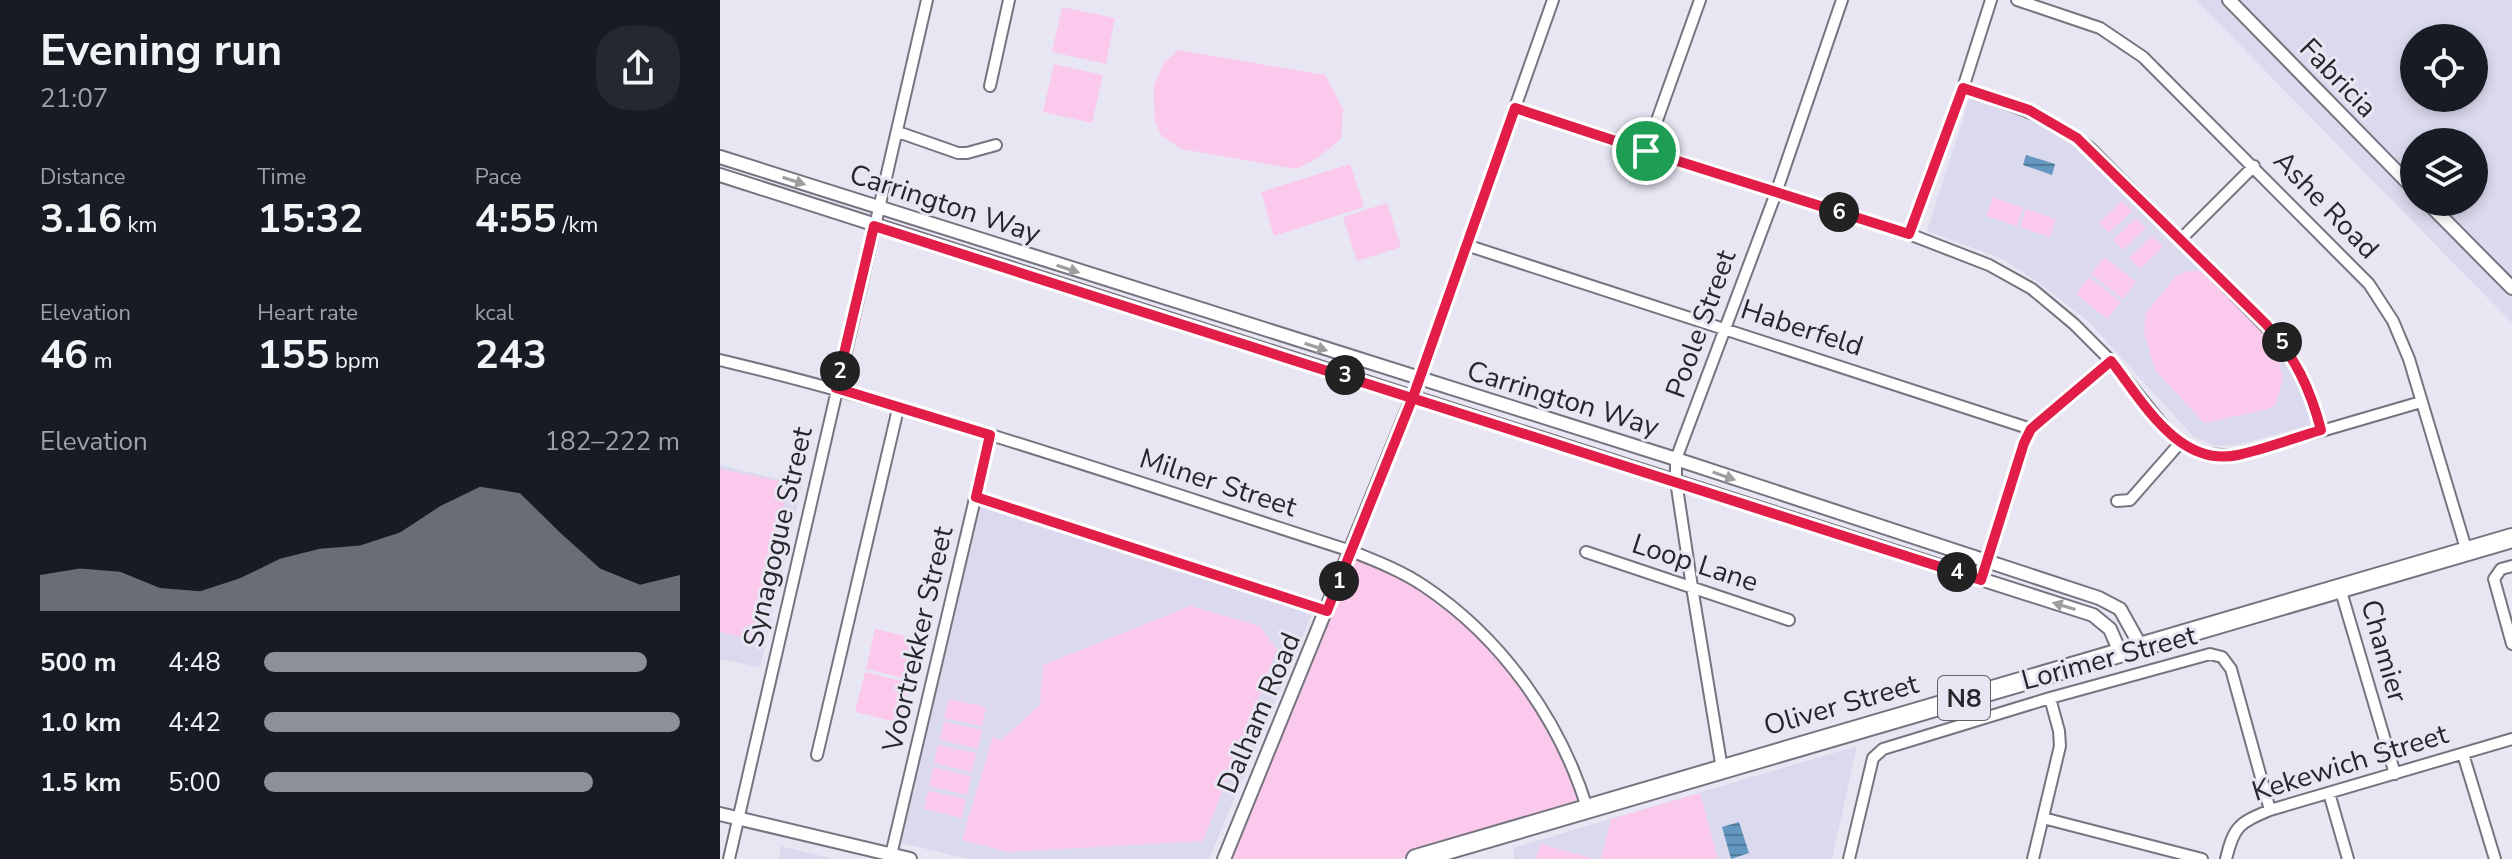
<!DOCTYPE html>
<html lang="en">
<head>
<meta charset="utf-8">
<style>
  :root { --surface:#171b24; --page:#242831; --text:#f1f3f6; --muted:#9ea1a6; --accent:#8c9099 }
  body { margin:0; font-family:"Nunito Sans",sans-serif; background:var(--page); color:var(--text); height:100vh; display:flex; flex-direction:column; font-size:30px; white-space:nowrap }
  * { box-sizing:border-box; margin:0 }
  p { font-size:26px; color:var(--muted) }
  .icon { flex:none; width:44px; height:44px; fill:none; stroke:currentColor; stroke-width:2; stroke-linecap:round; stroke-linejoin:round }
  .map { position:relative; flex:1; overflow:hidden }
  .drawer { display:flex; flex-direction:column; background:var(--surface); width:720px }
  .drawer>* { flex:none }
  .tools { position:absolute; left:1680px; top:24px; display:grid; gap:16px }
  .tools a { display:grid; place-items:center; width:88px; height:88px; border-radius:50%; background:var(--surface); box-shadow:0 4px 12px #0003; font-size:40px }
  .pin { position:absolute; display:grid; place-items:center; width:68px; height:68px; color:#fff; margin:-34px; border:4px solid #fff; border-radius:50%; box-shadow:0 2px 8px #0007 }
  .km { position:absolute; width:40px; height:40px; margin:-20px; border-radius:50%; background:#222; color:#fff; font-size:22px; line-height:40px; text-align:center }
  .round { display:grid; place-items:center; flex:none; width:84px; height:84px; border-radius:32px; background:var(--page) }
  .head { display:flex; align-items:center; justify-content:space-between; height:136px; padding:0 40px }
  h1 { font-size:44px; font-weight:700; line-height:60px }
  .figures { display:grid; grid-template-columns:repeat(3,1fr); gap:12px; height:136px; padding:8px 40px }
  .figures div { display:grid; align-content:center }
  .figures b { font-size:40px; font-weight:700 }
  .figures small { font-size:22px; font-weight:400 }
  .figures p { font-size:22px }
  .chart { height:224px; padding:16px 40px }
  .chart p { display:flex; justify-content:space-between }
  .chart svg { width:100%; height:144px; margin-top:8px; fill:var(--accent); opacity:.7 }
  ul { padding:0 40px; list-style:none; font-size:26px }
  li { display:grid; grid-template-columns:128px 96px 1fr; align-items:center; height:60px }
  li i { height:20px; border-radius:10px; background:var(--accent) }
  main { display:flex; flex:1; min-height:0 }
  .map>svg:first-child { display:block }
</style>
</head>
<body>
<main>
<section class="drawer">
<div class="head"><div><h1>Evening run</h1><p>21:07</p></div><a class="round"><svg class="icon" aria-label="share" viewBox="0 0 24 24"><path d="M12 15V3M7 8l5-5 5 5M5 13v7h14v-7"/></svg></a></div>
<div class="figures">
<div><p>Distance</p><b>3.16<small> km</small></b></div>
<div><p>Time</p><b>15:32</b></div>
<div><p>Pace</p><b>4:55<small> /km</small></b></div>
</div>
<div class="figures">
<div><p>Elevation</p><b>46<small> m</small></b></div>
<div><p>Heart rate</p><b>155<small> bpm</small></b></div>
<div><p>kcal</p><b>243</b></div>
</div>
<div class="chart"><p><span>Elevation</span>182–222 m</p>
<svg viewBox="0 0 160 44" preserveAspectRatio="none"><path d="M0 44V33L10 31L20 32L30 37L40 38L50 34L60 28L70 25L80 24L90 20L100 12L110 6L120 8L130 20L140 31L150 36L160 33V44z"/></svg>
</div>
<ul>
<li><b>500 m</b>4:48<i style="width:92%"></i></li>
<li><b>1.0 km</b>4:42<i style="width:100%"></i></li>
<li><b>1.5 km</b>5:00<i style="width:79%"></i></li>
</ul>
</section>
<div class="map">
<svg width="1792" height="859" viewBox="0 0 1792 859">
  <defs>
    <pattern id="water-rules" width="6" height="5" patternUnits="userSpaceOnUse" patternTransform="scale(2)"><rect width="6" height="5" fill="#6497c0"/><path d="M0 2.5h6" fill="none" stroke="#527b9c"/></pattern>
  </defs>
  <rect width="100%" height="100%" fill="#e8e6f3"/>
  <path fill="#dbd9ed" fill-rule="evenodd" d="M1476,0H1792V323ZM1694,38H1754V98H1694ZM1694,142H1754V202H1694Z
    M1250,97L1312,118L1372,150L1561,345L1576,366L1599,423L1517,445L1494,446L1473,436L1368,321L1319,283L1283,259L1207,231Z
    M0,465L82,485L40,667L0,659Z
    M257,503L593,611L489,859H248L181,843Z
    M1137,746L1112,859H794L793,848Z
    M61,846L114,859H58Z"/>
  <path fill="#fbc9ec" d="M342,7L395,18L386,64L332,52Z
    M458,50L605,75L623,109L621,139L596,159L576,169L461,149L441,135L435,121L434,104V85L444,63Z
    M334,64L383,75L372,123L323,112Z
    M630,164L644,207L554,236L541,192Z
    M1273,197L1303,208L1297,226L1266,216Z
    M1402,201L1412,211L1389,233L1379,223Z
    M667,203L681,247L637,261L623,217Z
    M1306,209L1336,219L1330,237L1300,227Z
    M1416,218L1426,228L1403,250L1393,240Z
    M1432,236L1443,247L1420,269L1409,258Z
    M1384,257L1416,282L1403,299L1371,274Z
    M1468,271H1484L1554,341L1563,378L1556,404L1548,409L1484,423L1435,370L1424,332L1426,313L1456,276Z
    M1369,277L1401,302L1387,319L1356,294Z
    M0,469L69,483L35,640L0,632Z
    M632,551L672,568L735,609L817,702L865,803L679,859H509Z
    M470,606L540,626L557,650L483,841L288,852L242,840L273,736L280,741L320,705L323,665Z
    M155,629L201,640L191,680L146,669Z
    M145,672L190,683L181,723L135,712Z
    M229,699L266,707L262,726L224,718Z
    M224,722L262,730L258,749L220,740Z
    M218,745L256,753L252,772L214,763Z
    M213,767L251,776L247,795L209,786Z
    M208,791L246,799L242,818L204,809Z
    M980,793L998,859H881L891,819Z
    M820,844L875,859H816Z"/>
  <path fill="url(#water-rules)" d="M1306,155L1335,164L1332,175L1303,165Z
    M1019,822L1029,853L1011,859L1002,827Z"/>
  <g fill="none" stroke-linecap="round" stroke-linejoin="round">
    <g stroke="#75747f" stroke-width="14">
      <path id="minor" d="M1297,0L1380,28L1423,57L1649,284L1673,321L1689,359L1747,552
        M270,86L289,0
        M1243,88C1289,104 1332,117 1370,148L1566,347C1583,374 1593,399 1601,430
        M795,108L1189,234L1269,265L1312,289L1354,324L1391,361L1450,434L1460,443L1486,454L1516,456L1701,402
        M178,132L238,153H247L276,145
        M926,151L980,0
        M1189,234L1243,88L1271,0
        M1461,239L1534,166
        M746,245L1311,429
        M0,360C214,411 422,484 631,551C656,561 682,571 704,586C782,638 841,721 868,811
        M699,379L833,0
        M256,497L607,611
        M1397,501L1410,500L1460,443
        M866,552L1069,620
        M1792,566L1781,569L1774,579L1792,644
        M1261,580L1304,443L1311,429L1391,361
        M1620,588L1675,774
        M1743,754L1775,859
        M97,755L178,409
        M1002,769L972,587L956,481V459L1056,193L1122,0
        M1609,793L1628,859
        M1323,818L1482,859
        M171,855L270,435
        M9,859L207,0
        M1129,859L1153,758L1163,749L1330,698L1490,654L1502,657L1511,669L1550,810
        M1313,859L1340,746L1339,731L1330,698
        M1506,859C1514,826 1519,823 1550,810L1792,739"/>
    </g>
    <g stroke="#75747f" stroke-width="16">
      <path id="tertiary" d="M1509,0L1694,189
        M0,157L956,459L1379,598L1400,609L1420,645
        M0,175L1373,615L1390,629L1400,652
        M1707,202L1792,288
        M0,814L190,859
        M504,859L696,389"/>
    </g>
    <g stroke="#75747f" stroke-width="22">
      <path id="trunk" d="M696,859L1792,538"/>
    </g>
    <use href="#minor" stroke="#fff" stroke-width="10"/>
    <use href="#tertiary" stroke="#fff" stroke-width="12"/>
    <use href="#trunk" stroke="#fff" stroke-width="18"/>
  </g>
  <defs><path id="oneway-solid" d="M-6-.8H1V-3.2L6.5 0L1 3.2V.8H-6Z" transform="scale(2)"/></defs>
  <g fill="#9e9da0">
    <use href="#oneway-solid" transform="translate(74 181) rotate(18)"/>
    <use href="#oneway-solid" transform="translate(348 269) rotate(18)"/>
    <use href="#oneway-solid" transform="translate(596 347) rotate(18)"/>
    <use href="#oneway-solid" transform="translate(1004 476) rotate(19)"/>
    <use href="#oneway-solid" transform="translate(1344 606) rotate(-163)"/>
  </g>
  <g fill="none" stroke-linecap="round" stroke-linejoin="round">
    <g stroke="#fff" stroke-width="16">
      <path id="route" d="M926,151L795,108L693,397L607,611L256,497L270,435L116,388L154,226L1261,580L1304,443L1311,429L1391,361C1422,400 1458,468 1518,455C1546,449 1574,438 1601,430C1590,388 1575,357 1546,324L1357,138L1309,110L1243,88L1189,234L926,151"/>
    </g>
    <use href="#route" stroke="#e11d48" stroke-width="10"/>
  </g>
  <g text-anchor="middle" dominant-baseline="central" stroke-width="6" stroke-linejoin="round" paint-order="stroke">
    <rect fill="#e8e6f3" stroke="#616067" stroke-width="2" x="1218" y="676" width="52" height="44" rx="6"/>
    <g font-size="26" font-weight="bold" fill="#27262b">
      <text x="1244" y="698">N8</text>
    </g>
    <g font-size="28" fill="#27262b" stroke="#e8e6f3">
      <text transform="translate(1618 78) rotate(46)">Fabricia</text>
      <text transform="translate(225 204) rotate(18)">Carrington Way</text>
      <text transform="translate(1606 205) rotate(46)">Ashe Road</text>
      <text transform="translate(981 324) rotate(-70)">Poole Street</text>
      <text transform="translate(1082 328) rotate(18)">Haberfeld</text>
      <text transform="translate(843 399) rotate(17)">Carrington Way</text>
      <text transform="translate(498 483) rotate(18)">Milner Street</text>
      <text transform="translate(58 537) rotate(-77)">Synagogue Street</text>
      <text transform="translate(975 563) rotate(18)">Loop Lane</text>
      <text transform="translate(198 639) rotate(-77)">Voortrekker Street</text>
      <text transform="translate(1664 651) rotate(74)">Chamier</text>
      <text transform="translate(1389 658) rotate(-15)">Lorimer Street</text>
      <text transform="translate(1121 705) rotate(-16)">Oliver Street</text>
      <text transform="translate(539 713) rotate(-67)">Dalham Road</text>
      <text transform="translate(1630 763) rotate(-17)">Kekewich Street</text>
    </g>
  </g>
</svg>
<div class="tools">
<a><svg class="icon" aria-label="locate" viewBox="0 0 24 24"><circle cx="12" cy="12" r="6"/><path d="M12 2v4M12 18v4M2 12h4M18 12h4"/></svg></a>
<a><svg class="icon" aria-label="layers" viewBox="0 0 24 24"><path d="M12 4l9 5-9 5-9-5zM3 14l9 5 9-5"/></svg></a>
</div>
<div class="pin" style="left:926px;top:151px;background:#1e9e55"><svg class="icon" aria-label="arrive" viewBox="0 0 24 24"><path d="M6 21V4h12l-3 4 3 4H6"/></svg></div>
<b class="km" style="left:619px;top:581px">1</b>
<b class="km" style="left:120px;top:371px">2</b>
<b class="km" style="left:625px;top:375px">3</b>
<b class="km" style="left:1237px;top:572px">4</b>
<b class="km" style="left:1562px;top:342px">5</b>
<b class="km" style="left:1119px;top:212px">6</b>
</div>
</main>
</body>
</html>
